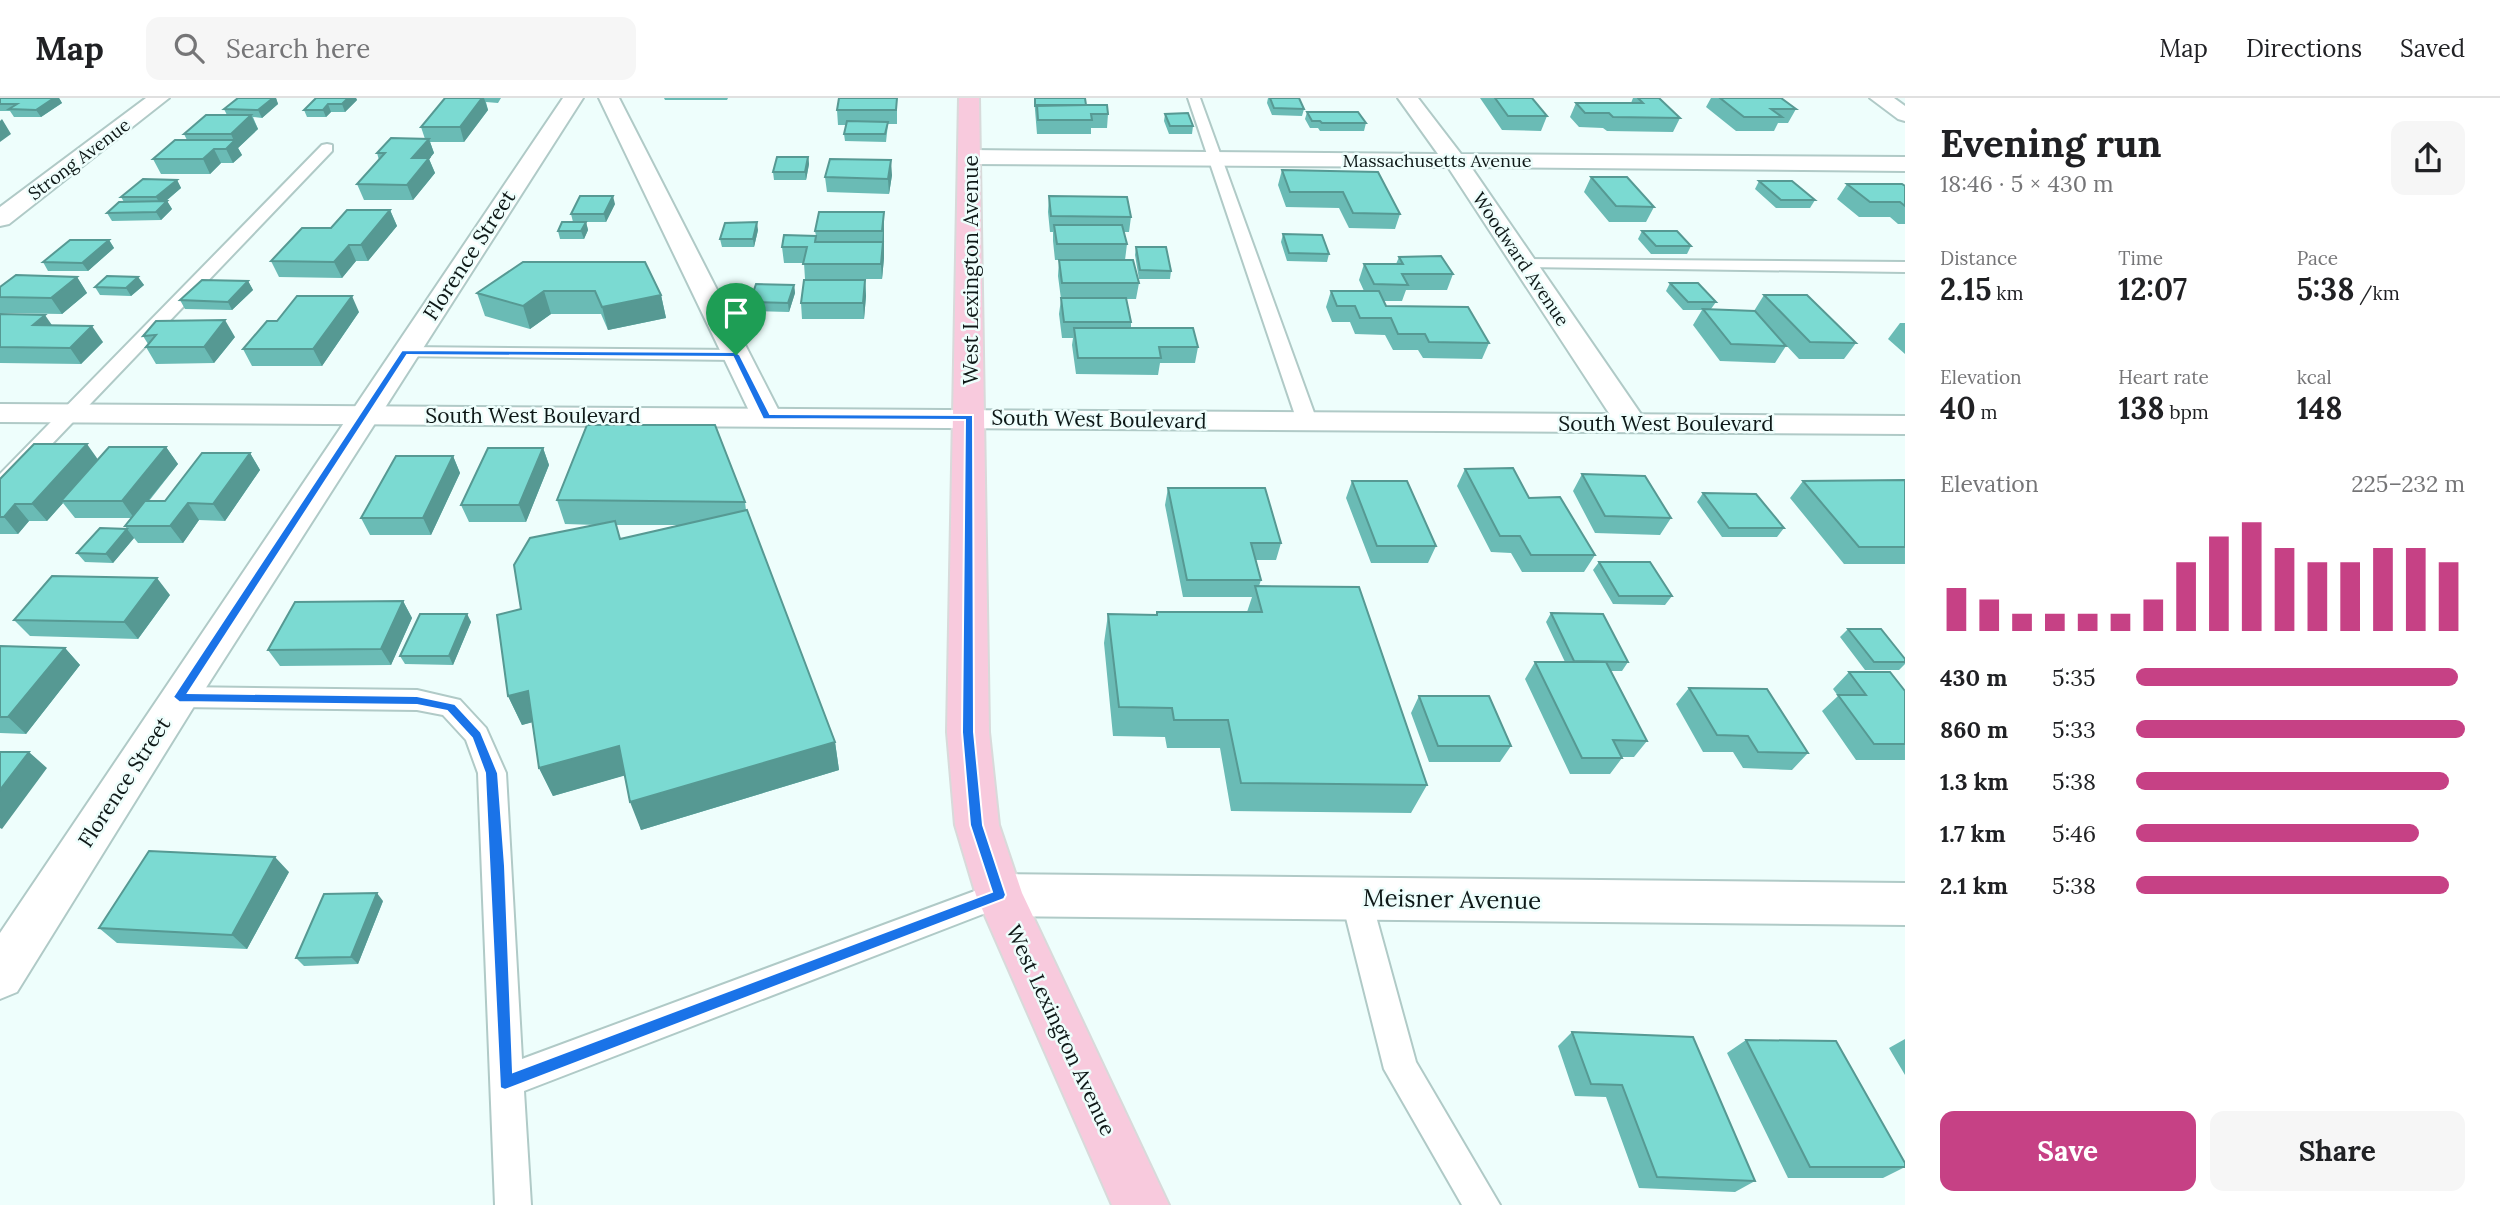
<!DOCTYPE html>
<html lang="en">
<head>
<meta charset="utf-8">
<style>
  :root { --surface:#fff; --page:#f6f6f6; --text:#202124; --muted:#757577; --line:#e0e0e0; --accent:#c64185 }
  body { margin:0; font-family:Lora,serif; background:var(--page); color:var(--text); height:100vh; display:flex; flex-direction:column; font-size:26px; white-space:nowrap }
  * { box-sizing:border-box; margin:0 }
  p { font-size:23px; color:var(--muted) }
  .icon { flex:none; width:38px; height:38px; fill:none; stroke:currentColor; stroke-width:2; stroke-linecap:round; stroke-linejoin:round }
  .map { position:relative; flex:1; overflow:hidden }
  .drawer { display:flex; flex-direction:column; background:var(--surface); width:595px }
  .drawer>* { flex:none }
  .pin { position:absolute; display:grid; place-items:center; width:60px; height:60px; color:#fff; margin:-72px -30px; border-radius:50% 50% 50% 0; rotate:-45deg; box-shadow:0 0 7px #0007 }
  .pin .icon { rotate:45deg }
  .round { display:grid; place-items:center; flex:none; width:74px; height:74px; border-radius:14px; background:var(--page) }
  .overview { display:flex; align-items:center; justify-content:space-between; height:119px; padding:0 35px }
  h1 { font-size:38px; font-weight:700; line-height:52px }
  .figures { display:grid; grid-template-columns:repeat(3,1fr); gap:10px; height:119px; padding:7px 35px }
  .figures div { display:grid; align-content:center }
  .figures b { font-size:30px; font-weight:700 }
  .figures small { font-size:19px; font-weight:400 }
  .figures p { font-size:19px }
  .chart { height:196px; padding:14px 35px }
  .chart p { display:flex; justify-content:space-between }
  .chart svg { width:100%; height:126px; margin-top:7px; stroke:var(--accent); stroke-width:6 }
  .cta { display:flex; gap:14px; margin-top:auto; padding:14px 35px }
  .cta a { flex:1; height:80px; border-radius:14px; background:var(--accent); color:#fff; font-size:28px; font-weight:700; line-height:80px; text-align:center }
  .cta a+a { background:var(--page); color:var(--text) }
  ul { padding:0 35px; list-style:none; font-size:23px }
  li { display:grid; grid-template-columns:112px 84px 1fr; align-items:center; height:52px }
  li i { height:18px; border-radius:9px; background:var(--accent) }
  header { display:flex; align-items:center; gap:42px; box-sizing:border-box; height:98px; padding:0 35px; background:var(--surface); border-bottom:2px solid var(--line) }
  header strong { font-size:33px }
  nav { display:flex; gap:38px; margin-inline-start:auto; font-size:24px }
  .search { width:490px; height:63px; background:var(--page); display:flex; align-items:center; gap:18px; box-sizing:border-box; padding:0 24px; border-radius:14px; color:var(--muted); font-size:26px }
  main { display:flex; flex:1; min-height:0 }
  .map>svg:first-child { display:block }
</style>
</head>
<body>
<header>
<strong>Map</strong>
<div class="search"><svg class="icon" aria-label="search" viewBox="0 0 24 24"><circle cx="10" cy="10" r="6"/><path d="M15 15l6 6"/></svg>Search here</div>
<nav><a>Map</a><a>Directions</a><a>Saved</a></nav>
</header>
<main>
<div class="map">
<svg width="1905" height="1107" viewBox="0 0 1905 1107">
  <rect width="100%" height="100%" fill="#eefefc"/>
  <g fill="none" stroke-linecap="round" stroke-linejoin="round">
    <g stroke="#b0cac7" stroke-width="4">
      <path id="service" d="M1188,0H1200L1317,323L1314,327H1300L1297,323Z
        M327,46L332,47V53L7,393L0,395V376L322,47Z
        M1524,161L1905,164V174L1518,169L1516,166Z
        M405,249L736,252L745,257L736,262L399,258L396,254Z
        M179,589L417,592L460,602L486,630L506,675L522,961L999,784L1009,788L1014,797L1009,806L524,993L531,1107H495L478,675L466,642L443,617L417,612L179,609L170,606L166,599L170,592Z
        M1356,787L1366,791L1371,800L1416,964L1500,1107H1462L1384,971L1341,800L1346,791Z"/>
    </g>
    <g stroke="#b0cac7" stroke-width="4">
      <path id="minor" d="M146,0H169L9,126L0,128V109Z
        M563,0H583L193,610L17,894L0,901V835Z
        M599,0H619L782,319L778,326L767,328L756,326L752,319Z
        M1398,0H1418L1461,56L1905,59V73L1471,69L1647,325L1642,332L1631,334L1620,332L1448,69L969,66L961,64L958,59L961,54L969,52L1438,56Z
        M1870,0H1894L1905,8V23L1898,21Z
        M999,776L1905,785V827L999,818L983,812L976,797L983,782Z"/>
    </g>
    <g stroke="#b0cac7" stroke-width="4">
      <path id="tertiary" d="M0,306L1905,318V336L0,324Z"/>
    </g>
    <g stroke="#d8dada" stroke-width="4">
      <path id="primary" d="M959,0H979L989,634L999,727L1022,795L1169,1107H1112L976,797L955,727L947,634Z"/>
    </g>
    <use href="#service" fill="#fff" fill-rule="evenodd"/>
    <use href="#minor" fill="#fff" fill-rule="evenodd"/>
    <use href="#tertiary" fill="#fff" fill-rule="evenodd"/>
    <use href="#primary" fill="#f8cadd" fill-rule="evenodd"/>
  </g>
  <path fill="#6abbb5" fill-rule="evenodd" d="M0,0H59L62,5L41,19H14L10,13H0Z
    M238,0H276L278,6L262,20L253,19L258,31L238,50L242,57L233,65H221L210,76H161L153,61L187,42L184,36L227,17L224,11Z
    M316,0H356L357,2L345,14H331L326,19H307L304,12Z
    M445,0H501L498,5L486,4L488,12L464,44H430L434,55L429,61L435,75L413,102H364L357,86L379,62L377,55L425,41L421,29Z
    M664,0H728L727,2H665Z
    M897,0V26H888L886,44L845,43L844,36L846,27H838L837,12Z
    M1034,0H1085L1086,7L1108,16L1107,30H1091V36H1037Z
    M1268,0H1299L1304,11L1302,18L1272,17L1267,5Z
    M1480,0H1532L1547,18L1541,33L1502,32Z
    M1633,0H1659L1680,20L1673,34L1607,33L1603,30L1579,29L1570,19L1576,5H1631Z
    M1711,0H1781L1796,11L1788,25H1778L1774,33H1736L1706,9Z
    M1307,14L1366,25L1364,33H1320L1318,30H1310L1305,21Z
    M1165,16L1193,28L1192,36H1169L1164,23Z
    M808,59L809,66L806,82H774L773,74Z
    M1282,72L1400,116L1395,131L1349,130L1339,110L1286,109L1278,87Z
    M892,77L889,96L827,94L825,79Z
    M1591,79L1654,109L1646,124H1609L1584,94Z
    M177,82L181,90L165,104L167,103L172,111L161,122L112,123L107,115L124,104L121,99Z
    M1759,83L1815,102L1810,110H1776L1755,91Z
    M1847,86L1905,88V126H1898L1890,119H1859L1837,101Z
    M1049,98L1131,119L1129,134H1124L1127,146L1125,162L1139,185L1136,201H1126L1131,224V230L1198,249L1195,265H1160L1158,277L1076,276L1072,247L1073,240H1062L1059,216L1061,201L1058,178L1059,162H1055L1053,143V134H1050L1048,114Z
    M615,106L606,124H586L588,132L584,141H560L558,133L573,124L571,116Z
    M390,112L397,128L368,163H356L342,180L279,179L271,163L331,130Z
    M884,114V160L882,181H805L804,165H784L782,149L816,138L815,133Z
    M758,132L754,149H722L720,141Z
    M1642,133L1691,148L1687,156H1651L1638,141Z
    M1283,136L1329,156L1327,164L1287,163L1281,144Z
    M109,142L114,150L88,173H48L43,164Z
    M1136,149L1171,173L1170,181H1139L1135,157Z
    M1399,159L1453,176L1447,192H1406L1402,203H1384L1386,208L1489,245L1482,261L1423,260L1418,252H1393L1385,237L1355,236L1350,224H1332L1326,209L1331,193H1364L1359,182L1364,166H1396Z
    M523,164L661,197L666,220L608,232L601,216H551L530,231L485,218L477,195Z
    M77,179L87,195L62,216L0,215V189Z
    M138,179L144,187L131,198L100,197L95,189Z
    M865,182L866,198L864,221H802L801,205Z
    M248,183L253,192L232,212L185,211L180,202Z
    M1670,185L1716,204L1711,211L1754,213L1764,197L1856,245L1844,261H1799L1769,229L1786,248L1775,265L1720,263L1693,227L1702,212H1683L1666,193Z
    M794,187L795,195L789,214L751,213L750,204Z
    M359,214L322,268H252L243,251L277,223Z
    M0,216L103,244L81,266L0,265Z
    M1900,225H1905V256L1888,241Z
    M143,238L235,239L214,265L156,266L146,249L148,246Z
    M166,349L178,366L149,403H165L250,355L260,372L225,423L199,422L183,445H138L134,440L113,465L85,464L77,455L127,431L125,428L131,420H75L63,405L47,423H29L18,436H0V381L98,361Z
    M543,350L549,367L526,424H469L461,407Z
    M453,358L460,375L431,437H370L361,420Z
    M1465,371L1529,400L1595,457L1584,474H1522L1511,455L1491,454L1457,388Z
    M1582,376L1671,420L1660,437L1595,435L1573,393Z
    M1905,382V466H1844L1790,400L1803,383Z
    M1352,383L1436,448L1428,465H1371L1346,400Z
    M1168,390L1281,445L1276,462H1256L1261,482L1259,488L1427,687L1411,715L1231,713L1220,650H1167L1165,639L1113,638L1104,545L1108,516L1156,517L1157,514H1247L1252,499H1183L1165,407Z
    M1703,395L1784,430L1777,439H1722L1697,404Z
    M557,402L745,404L746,412L835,644L839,672L641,732L625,677L553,698L539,670L532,624L522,627L508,598L521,511L596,427L565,426ZM616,427H679L620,441Z
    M1599,464L1672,498L1665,507L1613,506L1593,472Z
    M170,497L138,541L30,538L14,522Z
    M403,503L412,520L391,567L280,568L268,552Z
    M1551,515L1628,564L1622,573H1611L1647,643L1634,659H1622V660L1610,676H1570L1525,581L1535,564H1565L1546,524Z
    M467,516L471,524L453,567L405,566L400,558Z
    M1848,531L1905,561V566L1899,572H1865L1840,539Z
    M0,548L65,550L80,567L26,636L0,635Z
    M1849,574L1905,593V662H1856L1822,613L1838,598L1833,591Z
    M1689,590L1808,655L1792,672L1743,670L1733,654H1703L1676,606Z
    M1419,598L1511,648L1500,664H1429L1411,615Z
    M289,774L247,851L117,845L99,830Z
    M383,803L358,866L304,868L296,860Z
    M1572,934L1755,1083L1735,1094L1639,1090L1606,999L1575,998L1558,948Z
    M1905,941V977L1889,950Z
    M1746,942L1905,1065V1069L1883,1080H1788L1727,955Z"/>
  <path fill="#569993" d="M54,0H59L62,5L41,19L36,12Z
    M273,0H276L278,6L262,20L258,12Z
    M348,0H356L357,2L345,14L342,6Z
    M482,0H484L488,12L464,44L460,29Z
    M328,6L331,14L326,19L323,12Z
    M251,17L258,31L238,50L242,57L233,65L226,51L234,43L231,36Z
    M2,21L11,36L0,44V23Z
    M429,41L434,55L429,61L435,75L413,102L407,87L412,60Z
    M214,51L221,65L210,76L203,61Z
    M808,59L809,66L806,82L805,74Z
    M891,62L892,77L889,96L888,81Z
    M177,82L181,90L161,107L156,99Z
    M613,98L615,106L606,124L604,116Z
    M167,103L172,111L161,122L156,114Z
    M390,112L397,128L368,163L361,147Z
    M884,114V160L882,181L881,166Z
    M586,124L588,132L584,141L581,133Z
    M757,124L758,132L754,149L753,141Z
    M109,142L114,150L88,173L82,165Z
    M349,147L356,163L342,180L334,164Z
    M77,179L87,195L62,216L51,200Z
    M138,179L144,187L131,198L126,190Z
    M865,182L866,198L864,221L863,205Z
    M248,183L253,192L232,212L228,204Z
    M794,187L795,195L789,214L788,205Z
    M544,193L551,216L530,231L523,208Z
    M661,197L666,220L608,232L602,209Z
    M352,198L359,214L322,268L313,251Z
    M45,217L56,233L33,227Z
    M225,222L235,239L214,265L204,249Z
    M92,228L103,244L81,266L70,250Z
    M87,346L99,363L61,403L63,405L47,423L32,406Z
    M166,349L178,366L134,420L122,403Z
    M543,350L549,367L526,424L519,407Z
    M250,355L260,372L225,423L213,406Z
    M453,358L460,375L431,437L423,420Z
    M188,405L199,422L183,445L170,428Z
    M15,406L29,423L18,436L4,419Z
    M127,431L134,440L113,465L106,456Z
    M157,480L170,497L138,541L124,524Z
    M403,503L412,520L391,567L381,551Z
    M467,516L471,524L453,567L449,558Z
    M65,550L80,567L26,636L8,619Z
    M528,593L541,622L522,627L508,598Z
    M835,644L839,672L641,732L630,704Z
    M619,648L630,676L553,698L539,670Z
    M29,654L47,670L2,731L0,730V692Z
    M275,759L289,774L247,851L232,837Z
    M377,795L383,803L358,866L351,859Z"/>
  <path fill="#7bdad2" stroke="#569993" stroke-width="2" d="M0,0H54L36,12L9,11L17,6H0Z
    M238,0H273L258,12L224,11Z
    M316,0H348L342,6H328L323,12H304Z
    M445,0H482L460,29H421Z
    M839,0H897L896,12H837Z
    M1035,0H1085L1086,7L1035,8Z
    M1270,0H1299L1304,11L1274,10Z
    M1495,0H1532L1547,18H1508Z
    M1638,0H1659L1680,20L1613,19L1609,15H1585L1576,5H1643Z
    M1720,0H1781L1796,11H1771L1782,19H1744Z
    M1037,7H1107L1108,16H1091L1092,22H1038Z
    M1307,14H1358L1366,25H1322L1320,23H1312Z
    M1188,15L1193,28H1170L1165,16Z
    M206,17H251L231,36H184Z
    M847,23L888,24L885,36H844Z
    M391,40L429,41L412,60H429L407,87L357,86L385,55H377Z
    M175,42H235L226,51H214L203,61H153Z
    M777,59H808L805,74H773Z
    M830,61L891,62L888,81L825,79Z
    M1282,72L1378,74L1400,116L1353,115L1343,94H1290Z
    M1591,79H1627L1654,109L1616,108Z
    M143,81L177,82L156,99H121Z
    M1759,83H1792L1815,102H1781Z
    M1847,86H1902L1905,88V108L1900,104H1870Z
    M580,98H613L604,116H571Z
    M1049,98L1127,99L1131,119L1051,118Z
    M167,103L156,114L107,115L119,104Z
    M347,112H390L361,147H349L334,164L271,163L302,130H331Z
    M819,114H884L882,133H815Z
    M562,124H586L581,133H558Z
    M757,124L753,141H720L725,125Z
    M1054,127H1122L1127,146H1057Z
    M1642,133H1677L1691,148H1656Z
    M1283,136L1322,137L1329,156L1289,155Z
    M784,137L816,138L815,144H883L881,166H803L807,149H782Z
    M70,142H109L82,165L43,164Z
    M1136,149H1166L1171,173L1140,172Z
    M1441,158L1453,176H1402L1408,187L1374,186L1364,166H1403L1399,159Z
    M1059,162H1133L1139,185H1062Z
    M523,164H645L661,197L602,209L595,193H544L523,208L477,195Z
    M16,177L77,179L51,200L0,199V189Z
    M107,178L138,179L126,190L95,189Z
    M202,182L248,183L228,204L180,202Z
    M804,182H865L863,205H801Z
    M1670,185H1698L1716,204H1688Z
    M756,186L794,187L788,205L750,204Z
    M1331,193H1379L1386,208L1468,209L1489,245L1429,244L1425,236H1398L1391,220H1360L1355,208H1337Z
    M1764,197H1807L1856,245L1810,244Z
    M297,198H352L313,251H243L267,223H277Z
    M1061,200H1126L1131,224H1064Z
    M1703,211L1755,213L1786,248L1731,246Z
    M0,216L45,217L33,227L92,228L70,250L0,249Z
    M225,222L204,249H146L156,237L143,238L156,223Z
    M1074,230H1193L1198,249H1159L1161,260H1078Z
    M587,327H715L745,404L557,402Z
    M34,346H87L32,406H15L4,419H0V381Z
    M109,349H166L122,403H61Z
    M488,350H543L519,407H461Z
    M202,355H250L213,406L188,405L170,428H125L145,403H165Z
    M396,358H453L423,420H361Z
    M1513,370L1529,400L1560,399L1595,457H1531L1520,438H1500L1465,371Z
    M1582,376L1645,378L1671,420L1605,418Z
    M1905,382V449H1859L1803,383Z
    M1352,383H1407L1436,448H1377Z
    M1168,390H1265L1281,445H1251L1261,482H1187Z
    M1703,395L1756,396L1784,430H1729Z
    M747,412L835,644L630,704L619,648L539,670L528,593L508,598L497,517L521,511L514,467L530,440L615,423L620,441Z
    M100,430L127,431L106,456L77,455Z
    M1599,464H1650L1672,498H1619Z
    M52,478L157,480L124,524L14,522Z
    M1255,488L1359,489L1427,687L1241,685L1228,622H1174L1172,610L1119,609L1108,516L1157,517V514H1262Z
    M403,503L381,551L268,552L295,504Z
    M1551,515L1603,516L1628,564L1574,563Z
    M420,516H467L449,558H400Z
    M1848,531H1881L1905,561V564H1874Z
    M0,548L65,550L8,619H0Z
    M1535,564H1606L1647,643L1613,642L1622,660H1582Z
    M1849,574H1890L1905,593V646H1874L1838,597H1866Z
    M1689,590L1767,591L1808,655L1758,654L1748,638L1717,637Z
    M1419,598H1489L1511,648H1438Z
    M0,654H29L0,692Z
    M149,753L275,759L232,837L99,830Z
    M377,795L351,859L296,860L324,796Z
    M1572,934L1693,939L1755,1083L1657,1079L1622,987L1591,986Z
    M1746,942L1836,943L1905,1065V1069H1810Z"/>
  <path fill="#1a73e8" stroke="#fff" stroke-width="2" fill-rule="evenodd" d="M402,252L736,254L740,257L770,316L973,317L974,634L983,727L1006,797L1004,801L505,992L500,990L485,675L472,640L447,613L417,607L179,604L173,599ZM407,257L733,259L763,321L965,322L962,634L970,727L992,794L513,974L505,768L498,675L481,634L455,606L417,598L188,595Z"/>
  <g text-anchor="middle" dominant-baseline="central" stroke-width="5" stroke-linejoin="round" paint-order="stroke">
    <g font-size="18" fill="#0e1817" stroke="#eefefc">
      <text transform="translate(79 61) rotate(-37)">Strong Avenue</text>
      <text x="1437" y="62">Massachusetts Avenue</text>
      <text transform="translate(1521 161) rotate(56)">Woodward Avenue</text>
    </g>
    <g font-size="21" fill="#0e1817" stroke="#eefefc">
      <text transform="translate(469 157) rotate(-57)">Florence Street</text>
      <text transform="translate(970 172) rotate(-90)">West Lexington Avenue</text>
      <text x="533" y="317">South West Boulevard</text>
      <text transform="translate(1099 321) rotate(1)">South West Boulevard</text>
      <text x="1666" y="325">South West Boulevard</text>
      <text transform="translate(124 684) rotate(-57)">Florence Street</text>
      <text transform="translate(1061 932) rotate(65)">West Lexington Avenue</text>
    </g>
    <g font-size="24" fill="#0e1817" stroke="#eefefc">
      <text transform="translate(1452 801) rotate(1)">Meisner Avenue</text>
    </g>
  </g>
</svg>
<div class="pin" style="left:736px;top:257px;background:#1e9e55"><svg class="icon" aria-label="arrive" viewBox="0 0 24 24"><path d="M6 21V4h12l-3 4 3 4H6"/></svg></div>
</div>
<section class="drawer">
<div class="overview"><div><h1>Evening run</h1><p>18:46 · 5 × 430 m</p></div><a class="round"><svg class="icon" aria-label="share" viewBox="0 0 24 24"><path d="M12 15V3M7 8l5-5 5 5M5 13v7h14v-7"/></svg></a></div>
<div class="figures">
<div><p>Distance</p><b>2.15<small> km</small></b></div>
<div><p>Time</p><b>12:07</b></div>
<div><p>Pace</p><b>5:38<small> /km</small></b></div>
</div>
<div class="figures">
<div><p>Elevation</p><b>40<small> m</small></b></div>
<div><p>Heart rate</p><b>138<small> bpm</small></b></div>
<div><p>kcal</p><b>148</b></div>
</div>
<div class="chart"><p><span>Elevation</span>225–232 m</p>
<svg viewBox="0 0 160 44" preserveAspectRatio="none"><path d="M5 44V29M15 44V33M25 44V38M35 44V38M45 44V38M55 44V38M65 44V33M75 44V20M85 44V11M95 44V6M105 44V15M115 44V20M125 44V20M135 44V15M145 44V15M155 44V20"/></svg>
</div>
<ul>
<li><b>430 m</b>5:35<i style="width:98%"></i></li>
<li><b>860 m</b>5:33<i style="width:100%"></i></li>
<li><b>1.3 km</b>5:38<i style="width:95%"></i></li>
<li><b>1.7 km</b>5:46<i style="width:86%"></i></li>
<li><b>2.1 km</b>5:38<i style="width:95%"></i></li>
</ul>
<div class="cta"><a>Save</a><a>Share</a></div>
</section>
</main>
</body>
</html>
